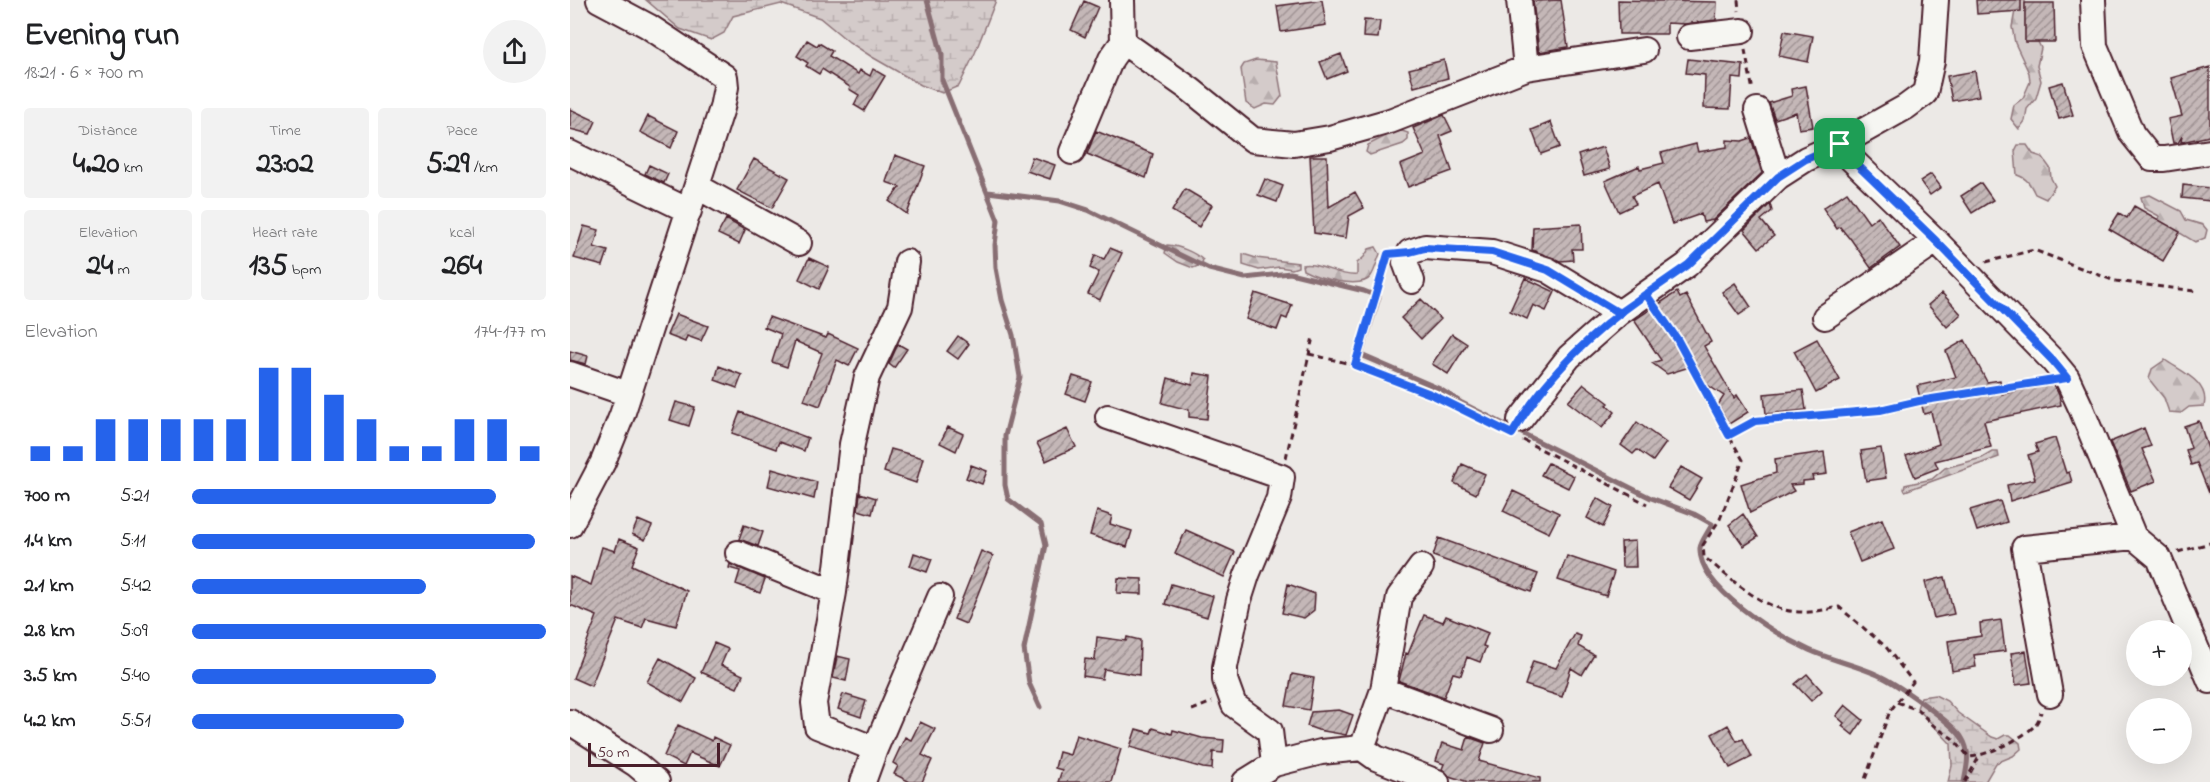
<!DOCTYPE html>
<html lang="en">
<head>
<meta charset="utf-8">
<style>
  :root { --surface:#fff; --page:#f2f2f2; --text:#202124; --muted:#757577; --accent:#2563eb }
  body { margin:0; font-family:"Indie Flower",sans-serif; background:var(--page); color:var(--text); height:100vh; display:flex; flex-direction:column; font-size:22px; white-space:nowrap }
  * { box-sizing:border-box; margin:0 }
  p { font-size:20px; color:var(--muted) }
  .icon { flex:none; width:33px; height:33px; fill:none; stroke:currentColor; stroke-width:2; stroke-linecap:round; stroke-linejoin:round }
  .map { position:relative; flex:1; overflow:hidden }
  .panel { display:flex; flex-direction:column; background:var(--surface); width:570px }
  .panel>* { flex:none }
  .tools { position:absolute; left:1556px; top:620px; display:grid; gap:12px }
  .tools a { display:grid; place-items:center; width:66px; height:66px; border-radius:50%; background:var(--surface); box-shadow:0 6px 24px #0002; font-size:30px }
  .scale { position:absolute; left:18px; bottom:15px; width:132px; box-sizing:border-box; padding-left:6px; border:3px solid #4a1f2b; border-top:0; font-size:16px; line-height:21px; white-space:nowrap; color:#4a1f2b; -webkit-text-stroke:4px #f6f6f2; paint-order:stroke }
  .pin { position:absolute; display:grid; place-items:center; width:51px; height:51px; color:#fff; margin:-26px; border-radius:12px; box-shadow:0 3px 9px #0006 }
  .round { display:grid; place-items:center; flex:none; width:63px; height:63px; border-radius:32px; background:var(--page) }
  .headline { display:flex; align-items:center; justify-content:space-between; height:102px; padding:0 24px }
  h1 { font-size:33px; font-weight:800; line-height:45px }
  .metrics { display:grid; grid-template-columns:repeat(3,1fr); gap:9px; height:102px; padding:6px 24px }
  .metrics div { display:grid; align-content:center; border-radius:6px; background:var(--page); text-align:center }
  .metrics b { font-size:30px; font-weight:800 }
  .metrics small { font-size:16px; font-weight:400 }
  .metrics p { font-size:16px }
  .chart { height:168px; padding:12px 24px }
  .chart p { display:flex; justify-content:space-between }
  .chart svg { width:100%; height:108px; margin-top:6px; stroke:var(--accent); stroke-width:6 }
  ul { padding:0 24px; list-style:none; font-size:20px }
  li { display:grid; grid-template-columns:96px 72px 1fr; align-items:center; height:45px }
  li i { height:15px; border-radius:8px; background:var(--accent) }
  main { display:flex; flex:1; min-height:0 }
  .map>svg:first-child { display:block }
</style>
</head>
<body>
<main>
<section class="panel">
<div class="headline"><div><h1>Evening run</h1><p>18:21 · 6 × 700 m</p></div><a class="round"><svg class="icon" aria-label="share" viewBox="0 0 24 24"><path d="M12 15V3M7 8l5-5 5 5M5 13v7h14v-7"/></svg></a></div>
<div class="metrics">
<div><p>Distance</p><b>4.20<small> km</small></b></div>
<div><p>Time</p><b>23:02</b></div>
<div><p>Pace</p><b>5:29<small> /km</small></b></div>
</div>
<div class="metrics">
<div><p>Elevation</p><b>24<small> m</small></b></div>
<div><p>Heart rate</p><b>135<small> bpm</small></b></div>
<div><p>kcal</p><b>264</b></div>
</div>
<div class="chart"><p><span>Elevation</span>174–177 m</p>
<svg viewBox="0 0 160 44" preserveAspectRatio="none"><path d="M5 44V38M15 44V38M25 44V27M35 44V27M45 44V27M55 44V27M65 44V27M75 44V6M85 44V6M95 44V17M105 44V27M115 44V38M125 44V38M135 44V27M145 44V27M155 44V38"/></svg>
</div>
<ul>
<li><b>700 m</b>5:21<i style="width:86%"></i></li>
<li><b>1.4 km</b>5:11<i style="width:97%"></i></li>
<li><b>2.1 km</b>5:42<i style="width:66%"></i></li>
<li><b>2.8 km</b>5:09<i style="width:100%"></i></li>
<li><b>3.5 km</b>5:40<i style="width:69%"></i></li>
<li><b>4.2 km</b>5:51<i style="width:60%"></i></li>
</ul>
</section>
<div class="map">
<svg width="1640" height="782" viewBox="0 0 1640 782">
  <defs>
    <pattern id="forest-firs" width="22" height="20" patternUnits="userSpaceOnUse" patternTransform="scale(1.5)"><rect width="22" height="20" fill="#d4cbca"/><path d="M5 1l3.5 6h-7zM16 11l3.5 6h-7z" fill="#b8aeae"/></pattern>
    <pattern id="wetland-marsh" width="20" height="14" patternUnits="userSpaceOnUse" patternTransform="scale(1.5)"><rect width="20" height="14" fill="#d4cbca"/><path d="M1 5h8M5 5V1M11 12h8M15 12V8" fill="none" stroke="#b8aeae"/></pattern>
    <pattern id="building-hatch" width="6" height="6" patternUnits="userSpaceOnUse" patternTransform="scale(1.5)"><rect width="6" height="6" fill="#c4b7b7"/><path d="M-1 1l2-2M0 6l6-6M5 7l2-2" fill="none" stroke="#a19495"/></pattern>
  </defs>
  <rect width="100%" height="100%" fill="#ece9e6"/>
  <filter id="ink" filterUnits="userSpaceOnUse"><feTurbulence type="fractalNoise" baseFrequency=".0167" numOctaves="2"/><feDisplacementMap in="SourceGraphic" scale="12" xChannelSelector="R" yChannelSelector="G"/><feConvolveMatrix kernelMatrix="1 2 1 2 8 2 1 2 1" color-interpolation-filters="sRGB"/></filter>
  <g filter="url(#ink)">
    <path fill="url(#forest-firs)" stroke="#8f757a" stroke-width="1.5" d="M1447,0H1455V42H1468L1471,48L1467,66L1471,81L1466,98L1457,109L1455,121L1449,129L1441,119L1444,105L1453,98L1460,82L1459,73L1445,43L1442,27Z
      M686,60L706,62L712,96L705,105L696,104L685,109L676,103L671,69L674,64Z
      M832,131L838,133V140L833,144L800,155L796,152L798,145L824,132Z
      M1448,145H1457L1463,154L1472,157L1480,168L1481,178L1485,186L1476,199L1465,194C1460,184 1457,178 1447,175L1445,151Z
      M1580,195L1611,211L1616,220L1633,225L1637,230L1635,238L1625,242L1588,220L1589,216L1574,208L1571,197Z
      M597,245C609,246 624,252 633,260L631,265L623,268L608,262L595,253Z
      M806,247L810,254C807,260 805,271 801,276C791,291 746,277 733,270L732,265C751,262 768,277 787,275V263L794,257L799,249Z
      M673,254L686,258L728,263V267L722,269L709,267L689,270L673,265Z
      M1595,360C1610,371 1640,382 1634,406L1619,407L1611,413L1599,412L1594,398L1579,379L1582,369Z
      M1422,452H1428L1429,457L1335,491L1334,489L1335,485L1362,479L1375,468L1412,458Z"/>
    <path fill="url(#wetland-marsh)" stroke="#8f757a" stroke-width="1.5" d="M76,0H426L405,53L389,86L372,93L351,85L302,57L279,42L250,18L211,4L163,16L154,33L141,40L110,29Z
      M1365,695L1377,701L1388,713L1422,737L1428,739L1435,735H1440L1450,743L1451,749L1443,756L1426,763L1415,782H1378L1382,766L1381,744L1347,708L1351,697Z"/>
    <g fill="none" stroke-linecap="round" stroke-linejoin="round">
      <path stroke="#886e73" stroke-width="5" d="M357,0L372,55V80L428,220L425,245L426,268L432,300L443,335L450,377L435,436V485L438,499L471,524L476,545L454,649L459,683L470,707
        M418,192L490,201L518,210L639,269L675,278L720,273L794,291L809,297L791,355L870,389L892,403L1081,498L1124,514L1142,524C1139,531 1131,541 1130,548C1128,588 1207,635 1239,650C1261,660 1286,665 1308,675C1326,683 1383,723 1392,738C1401,752 1397,766 1394,782"/>
    </g>
    <path fill="url(#building-hatch)" stroke="#4a1f2b" stroke-width="1.5" d="M752,0L756,25L711,32L707,6Z
      M991,0L998,47L969,52L963,1Z
      M1048,0L1147,2L1146,20L1115,24L1097,23V34H1049Z
      M1406,0H1451V11L1407,14Z
      M514,1L528,7L515,37L501,30Z
      M1455,3H1484L1485,42H1455Z
      M794,20L810,21L808,38L793,37Z
      M1214,31L1243,36L1238,62L1209,56Z
      M237,40L247,46L249,43L262,51L259,56L288,74L290,70L300,76L303,69L315,76L294,111L284,105L289,95L279,89L280,87L252,69L249,74L236,66L238,63L227,56Z
      M771,54L777,71L757,79L750,62Z
      M1118,59L1173,65L1172,79L1162,78L1160,109L1134,108L1135,75L1116,73Z
      M874,60L878,78L844,87L839,69Z
      M1640,67V136L1611,142L1612,136L1608,143H1603L1598,119L1612,116L1601,78Z
      M1405,71L1409,96L1382,101L1377,76Z
      M1493,82L1503,115L1489,119L1479,86Z
      M1236,86L1243,127L1229,129L1226,112L1205,119L1199,103L1222,96L1221,89Z
      M0,109L26,121L20,134L0,129Z
      M874,115L882,131L870,136L882,171L838,187L830,165L855,155L843,128Z
      M78,116L108,131L101,148L70,132Z
      M981,122L990,147L971,154L962,130Z
      M526,131L583,154L576,178L517,154Z
      M1181,138L1192,173L1143,220L1133,222L1131,214L1102,224L1088,184L1062,196L1066,204L1049,212L1035,181L1069,166L1070,169L1094,163L1091,153L1126,144L1128,152L1157,147V140L1172,141Z
      M1033,147L1040,169L1014,176L1008,155Z
      M325,155L355,166L337,214L319,201L330,187L316,182Z
      M740,156H757L759,207L785,192L794,208L779,216L776,238L744,233Z
      M462,157L485,165L480,179L457,171Z
      M184,159L219,178L202,208L167,190Z
      M79,165L98,174L94,183L75,174Z
      M1361,174L1371,187L1360,195L1350,181Z
      M695,179L713,186L707,202L688,195Z
      M1411,183L1423,200L1402,213L1391,196Z
      M1613,185L1640,188V201L1612,198Z
      M615,189L642,205L629,227L602,211Z
      M1277,192L1299,223L1308,216L1330,247L1301,268L1280,238H1279L1270,227L1267,229L1253,208Z
      M1200,204L1202,211L1191,220L1204,236L1189,248L1174,230Z
      M1564,206L1610,232L1593,261L1539,229L1549,213L1557,218Z
      M156,219L175,230L169,244L148,234Z
      M1011,224L1012,249H1002L1003,260L990,261L962,250L963,227Z
      M14,226L29,230L24,247L38,251L33,266L4,258Z
      M540,248L552,253L530,300L518,294L529,272L520,268L525,255L534,259Z
      M239,258L259,267L249,289L229,279Z
      M955,278L985,292L976,311L963,305L957,319L940,311Z
      M1165,283L1181,307L1169,315L1152,292Z
      M1107,292L1110,298L1116,295L1141,342L1134,346L1164,398L1167,395L1178,412L1159,424L1148,405L1154,396L1136,384L1126,365L1097,374L1082,363L1091,360L1064,320Z
      M685,293L722,305L717,319L712,317L707,330L676,319Z
      M1372,293L1391,314L1377,327L1358,305Z
      M851,299L871,319L851,339L831,318Z
      M106,314L138,326L131,341L117,336L115,342L97,335Z
      M199,317L256,338L258,334L288,348L279,366L267,360L250,406L234,400L252,353L225,341L217,367L202,362L211,334L194,327Z
      M882,334L897,344L878,374L862,364Z
      M388,336L399,344L388,359L377,351Z
      M1247,339L1270,380L1246,393L1224,351Z
      M1395,340L1417,382L1430,380L1432,394L1483,383L1489,395L1491,405L1414,421L1421,447L1365,461L1368,468L1345,477L1336,456L1369,444L1361,412L1354,414L1347,386L1386,377L1376,351Z
      M328,344L337,349L324,368L319,364Z
      M0,351L18,356L16,364L0,360Z
      M149,366L172,375L167,388L145,380Z
      M624,373L642,376L637,419L619,417V410L592,403L598,378L622,385Z
      M503,376L522,382L515,401L496,394Z
      M1014,384L1039,403L1037,405L1045,412L1032,428L998,402Z
      M1233,390L1236,410L1196,414L1194,394Z
      M106,402L125,407L119,426L100,420Z
      M170,412L238,438L234,451L209,442L206,449L162,433Z
      M1629,421L1640,455L1639,493L1627,463L1621,465L1616,450L1621,448L1614,426Z
      M1067,422L1096,443L1083,461L1067,450L1063,454L1051,445Z
      M378,427L393,434L386,451L370,443Z
      M1574,428L1581,446L1572,449L1586,481L1561,491L1540,442Z
      M497,429L506,447L476,461L467,443Z
      M1485,438L1496,473L1499,472L1502,482L1440,501L1437,485L1465,479L1458,455L1468,452L1465,444Z
      M1311,448L1316,478L1296,481L1291,451Z
      M321,449L353,458L346,483L314,472Z
      M1254,452L1257,474L1242,476L1243,480L1233,481V484L1220,485L1224,491L1180,513L1171,484L1206,473L1205,459Z
      M978,463L1004,476L998,488L971,475Z
      M892,464L915,474L906,494L884,483Z
      M401,465L417,471L412,484L396,478Z
      M1111,467L1132,479L1119,500L1098,488Z
      M202,469L247,482L244,499L198,486Z
      M943,491L989,513L979,533L933,511Z
      M290,493L306,498L302,514L288,510Z
      M1027,498L1043,507L1033,527L1017,518Z
      M1430,501L1437,522L1407,531L1400,510Z
      M527,511L542,516L540,524L562,531L557,547L520,535Z
      M1173,514L1188,537L1174,546L1159,525Z
      M1312,519L1324,549L1290,562L1278,532Z
      M68,520L82,526L75,540L62,534Z
      M174,525L193,532L188,546L169,539Z
      M616,530L665,552L654,577L605,554Z
      M869,538L968,574L961,592L863,556Z
      M49,539L69,547L62,565L117,591L106,626L76,618L72,628L48,620L21,686L3,678L27,616L0,605V576L21,585L32,547L45,551Z
      M1065,541L1066,567H1052L1051,542Z
      M411,551L423,556L396,624L384,619Z
      M344,553L362,559L357,572L340,566Z
      M997,556L1044,572L1036,596L988,580Z
      M160,564L195,579L190,593L166,584L170,571L159,568Z
      M1375,577L1384,614L1364,618L1355,582Z
      M548,578L572,579V594L547,593Z
      M601,584L643,596L637,617L595,604Z
      M718,584L745,594L744,610L734,618L712,613Z
      M854,615L873,622L876,616L918,633L913,646L916,647L910,662L897,657L891,675L883,673L874,697L829,681L836,653L838,654Z
      M1431,620L1435,651L1404,655L1406,667L1382,671L1378,641L1411,636L1410,623Z
      M1005,634L1011,636L1008,646L1024,655L1012,675L1001,668L992,697L955,685L963,661L986,668Z
      M527,637L556,641L557,637L570,640L569,675L534,669L532,679L513,676L515,659L525,660Z
      M144,643L158,649L151,665L173,675L167,688L131,672Z
      M1456,651L1461,683L1446,685L1441,653Z
      M267,656L280,659L276,681L263,678Z
      M90,658L126,678L113,702L77,682Z
      M722,674L744,678L739,710L716,706Z
      M1237,674L1252,691L1241,701L1225,684Z
      M273,694L296,701L291,717L268,709Z
      M1275,705L1293,720L1283,735L1272,726L1274,723L1266,716Z
      M769,710L783,715L776,735L748,730L737,726L741,712Z
      M350,722L365,729L352,755L362,760L352,782H340L324,774L328,766L323,763L335,737L341,740Z
      M108,725L142,741L143,737L160,745L150,766L120,753L114,766L94,756Z
      M1158,725L1167,741L1173,739L1182,757L1160,768L1142,734Z
      M583,728L602,734L603,730L632,738L654,740L653,753L643,752L642,769L633,768L560,747L566,729L581,733Z
      M506,735L551,749L541,782H488L492,770L485,768L489,752L500,755Z
      M898,737L915,743L909,761L970,778V782H898L879,776L872,769L874,764L866,761L872,743L894,750Z"/>
    <g fill="none" stroke-linecap="round" stroke-linejoin="round">
      <g stroke="#4a1f2b" stroke-width="28">
        <path id="minor" d="M949,0L956,68
          M1523,0L1525,46L1562,134L1582,159H1594L1640,152
          M1119,37L1172,31
          M553,42L621,90L683,140L724,144L760,138L820,121L956,68L1074,50
          M1187,110L1208,177
          M1270,144L1276,154L1366,241L1483,361L1497,378L1510,406L1564,537L1589,558L1640,681
          M502,152L541,59L553,42L552,0
          M0,153L119,211
          M128,187L229,243
          M842,281L835,262L840,252L855,247L922,252L978,270L1049,313
          M1255,317L1366,241
          M0,374L58,394
          M538,417L712,477L709,498L677,575L669,600L655,667V680L664,705L700,731L704,764
          M950,420L999,357L1049,313L1117,265L1208,177L1236,159L1270,144L1336,107L1355,93L1362,61L1366,0
          M0,525L33,462L52,415L152,108L156,87L155,77L78,26L29,0
          M168,553L264,592
          M813,690L921,730
          M1480,694L1454,548L1564,537
          M0,722L67,765L87,782
          M792,748L806,758L867,782
          M305,749L247,726L244,703L264,592L282,444L297,377L330,307L337,262
          M293,782L305,749L370,597
          M675,782L704,764L751,752L792,748L813,690L829,597L851,567"/>
      </g>
      <path stroke="#4a1f2b" stroke-width="3" stroke-dasharray="6 4.5" stroke-linecap="butt" d="M1168,0L1169,11
        M1175,50L1183,91
        M1416,262L1464,250L1545,281L1625,291
        M1087,310L1107,339L1142,407L1173,460L1150,519L1133,545L1134,557C1162,579 1194,612 1231,612C1243,613 1257,609 1269,607L1316,647L1343,682L1320,711L1294,782
        M739,354L785,365L863,395L932,430
        M785,365L814,266
        M1159,435L1185,421L1310,410L1349,401L1474,382
        M953,440L1077,504
        M716,458L743,337
        M1608,552L1640,543
        M1327,702L1348,710L1364,726L1382,738L1399,757C1416,756 1454,738 1465,725C1468,722 1470,716 1471,712
        M622,710L642,702
        M1395,782L1409,757"/>
      <use href="#minor" stroke="#f6f6f2" stroke-width="24"/>
    </g>
  </g>
  <g fill="none" stroke-linecap="round" stroke-linejoin="round" filter="url(#ink)">
    <g stroke="#fff" stroke-width="12">
      <path id="route" d="M1270,144L1236,159L1208,177L1118,265L1049,313L978,270L922,252L855,248L840,252L818,254L785,365L863,395L942,434C975,377 1023,331 1076,294L1107,339L1159,435L1185,421L1310,410L1349,401L1497,378L1483,361L1366,241L1276,154L1270,144"/>
    </g>
    <use href="#route" stroke="#2563eb" stroke-width="8"/>
  </g>
</svg>
<div class="tools">
<a>+</a>
<a>−</a>
</div>
<div class="scale">50 m</div>
<div class="pin" style="left:1270px;top:144px;background:#1e9e55"><svg class="icon" aria-label="arrive" viewBox="0 0 24 24"><path d="M6 21V4h12l-3 4 3 4H6"/></svg></div>
</div>
</main>
</body>
</html>
